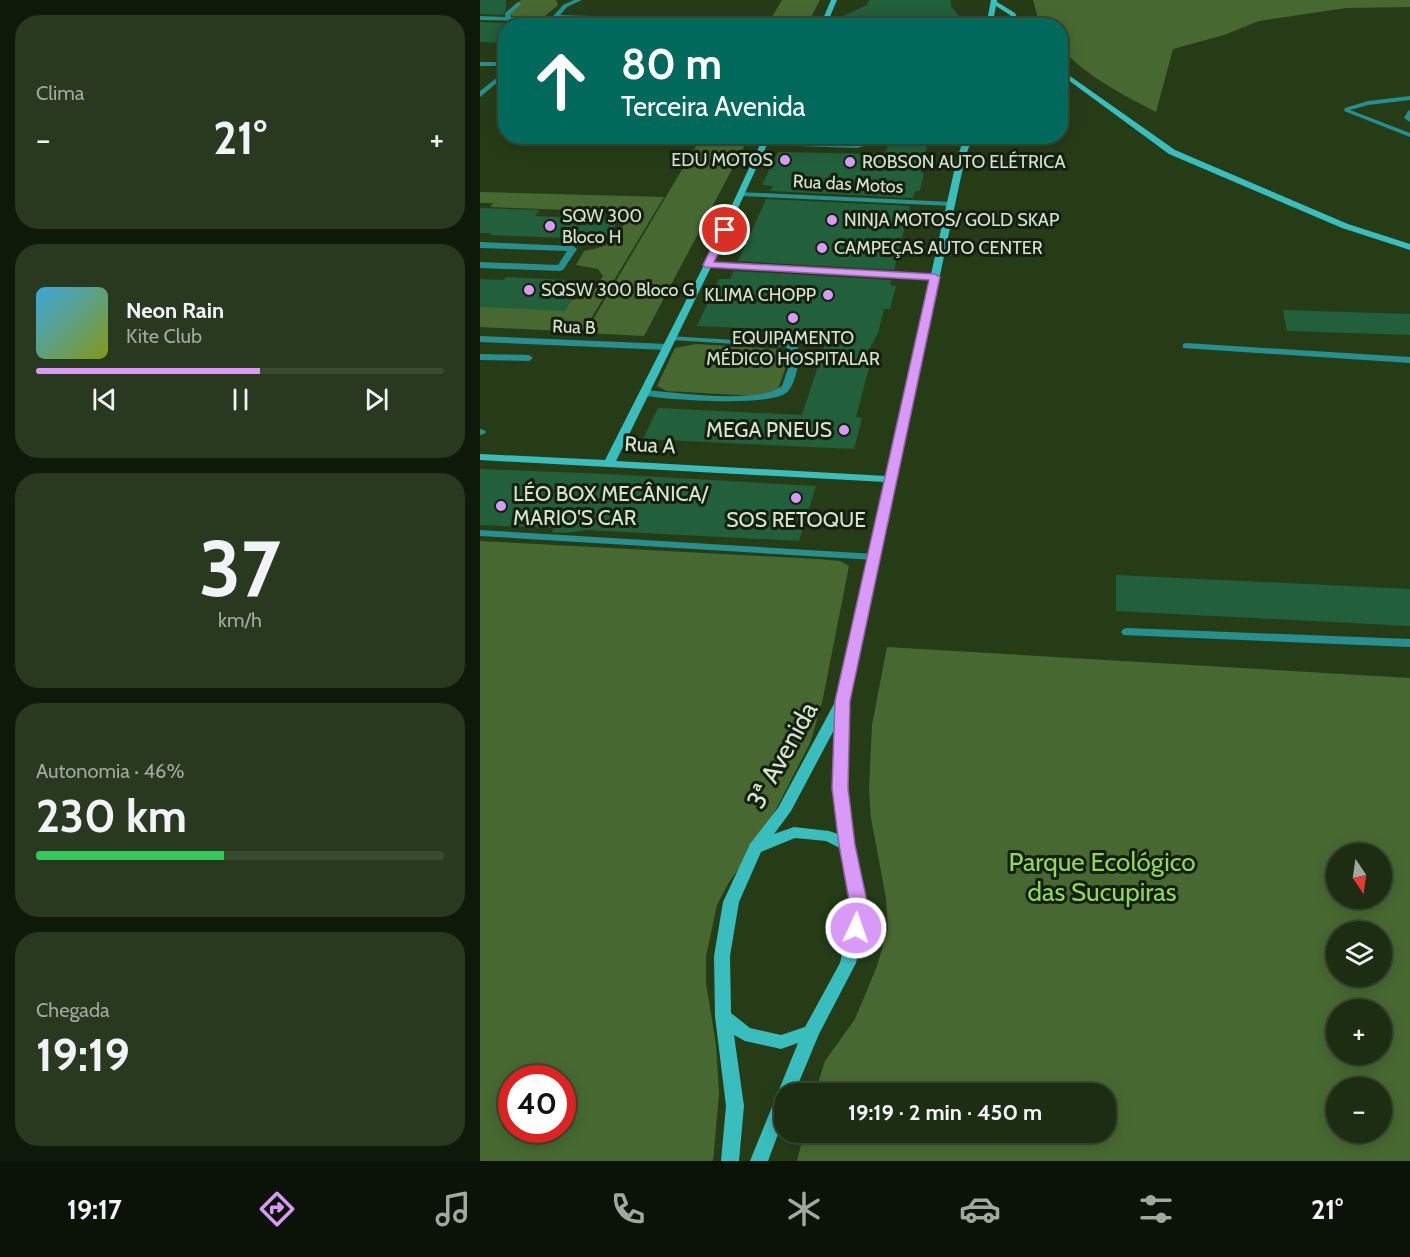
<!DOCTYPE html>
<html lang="pt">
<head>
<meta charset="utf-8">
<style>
	body { margin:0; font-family:Cabin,sans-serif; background:#29391f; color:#f1f3f6; height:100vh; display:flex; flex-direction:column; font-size:22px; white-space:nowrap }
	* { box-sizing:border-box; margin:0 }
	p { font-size:20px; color:#a0a89f }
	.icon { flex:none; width:33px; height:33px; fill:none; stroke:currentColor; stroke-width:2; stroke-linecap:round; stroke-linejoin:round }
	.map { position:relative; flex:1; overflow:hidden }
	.drawer { display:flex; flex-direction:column; gap:15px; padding:15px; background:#0f1909; width:480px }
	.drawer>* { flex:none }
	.hud { position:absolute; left:18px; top:18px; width:570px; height:126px; border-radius:24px; box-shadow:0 3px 15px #0003,0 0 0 2px #3a4931; background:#00695c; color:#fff; overflow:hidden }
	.needle { width:39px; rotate:167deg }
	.fabs { position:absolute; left:846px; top:843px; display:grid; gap:12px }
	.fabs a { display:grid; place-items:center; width:66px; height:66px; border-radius:50%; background:#1c2d11; box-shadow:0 3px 15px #0003,0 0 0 2px #3a4931; font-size:30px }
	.speed { position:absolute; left:18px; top:1065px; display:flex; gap:12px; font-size:30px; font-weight:700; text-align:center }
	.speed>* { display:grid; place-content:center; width:78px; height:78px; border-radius:50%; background:#1c2d11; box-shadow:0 3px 15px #0003,0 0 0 2px #3a4931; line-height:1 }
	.speed .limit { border:9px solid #d22; background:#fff; color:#111 }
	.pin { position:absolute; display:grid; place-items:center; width:51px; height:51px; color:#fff; margin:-26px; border:3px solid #fff; border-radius:50%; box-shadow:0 2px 6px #0007 }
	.me { position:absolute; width:66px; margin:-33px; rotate:3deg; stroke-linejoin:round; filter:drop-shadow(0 0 4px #0008) }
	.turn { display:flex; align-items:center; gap:21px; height:126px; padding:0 24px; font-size:27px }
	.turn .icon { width:78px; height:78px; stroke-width:2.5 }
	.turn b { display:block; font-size:42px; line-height:51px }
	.big { font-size:45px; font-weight:700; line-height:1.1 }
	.drawer .tile { flex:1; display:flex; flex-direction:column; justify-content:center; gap:9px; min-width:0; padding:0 21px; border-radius:24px; background:#29391f }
	.drawer .dial { align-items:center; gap:0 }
	.dial b { font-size:78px; line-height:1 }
	.song { display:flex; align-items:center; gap:18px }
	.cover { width:72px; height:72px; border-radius:9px; background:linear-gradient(135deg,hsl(200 70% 55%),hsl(70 70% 35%)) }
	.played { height:6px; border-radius:3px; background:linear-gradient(90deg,#d99af7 55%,#3a4931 55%) }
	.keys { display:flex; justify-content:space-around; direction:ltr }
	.heat { display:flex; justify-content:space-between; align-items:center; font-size:33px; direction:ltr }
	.charge { height:9px; border-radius:4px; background:linear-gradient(90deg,#34c759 46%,#3a4931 0) }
	.trip { position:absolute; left:294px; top:1083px; width:342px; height:60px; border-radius:24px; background:#1c2d11; box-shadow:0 3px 15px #0003,0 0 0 2px #3a4931; font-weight:700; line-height:60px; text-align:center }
	.tabs { display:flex; height:96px; justify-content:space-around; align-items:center; background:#0b1207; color:#a0a89f }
	.tabs .icon { width:42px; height:42px }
	.tabs .current { color:#d99af7 }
	.tabs b { font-size:27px; color:#f1f3f6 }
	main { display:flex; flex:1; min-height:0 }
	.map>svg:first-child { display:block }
</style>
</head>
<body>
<main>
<section class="drawer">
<div class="tile"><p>Clima</p>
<div class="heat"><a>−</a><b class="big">21°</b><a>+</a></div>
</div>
<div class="tile">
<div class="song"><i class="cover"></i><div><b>Neon Rain</b><p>Kite Club</p></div></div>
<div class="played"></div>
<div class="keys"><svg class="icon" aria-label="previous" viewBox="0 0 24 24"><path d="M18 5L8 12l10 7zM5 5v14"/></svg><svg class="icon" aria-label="pause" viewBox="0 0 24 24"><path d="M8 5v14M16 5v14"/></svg><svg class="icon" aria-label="next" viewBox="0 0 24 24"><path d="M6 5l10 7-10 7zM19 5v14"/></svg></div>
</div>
<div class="tile dial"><b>37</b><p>km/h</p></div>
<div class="tile"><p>Autonomia · 46%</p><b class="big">230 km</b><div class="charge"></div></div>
<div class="tile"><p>Chegada</p><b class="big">19:19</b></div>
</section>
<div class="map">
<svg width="930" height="1161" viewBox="0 0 930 1161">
	<rect width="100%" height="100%" fill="#263c17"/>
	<path fill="#476931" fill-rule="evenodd" d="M 41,0 L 76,0 L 78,5 L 63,18 L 32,16 L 26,13 Z
		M 302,0 L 340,0 L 327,25 L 287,25 Z
		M 553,0 L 930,0 L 930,7 L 866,8 L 779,21 L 744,35 L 693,49 L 676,112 C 642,94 607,77 581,48 L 580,26 L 560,25 Z
		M 222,136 L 269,137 L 164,336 L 105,333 Z
		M 0,192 L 184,197 L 103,332 L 0,327 L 0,297 L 90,301 L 112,294 L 123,276 L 118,269 L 96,265 L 104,251 C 134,246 134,241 149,216 L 140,212 L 10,207 L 13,203 L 0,203 Z
		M 216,344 L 297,349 L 309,358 L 297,392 L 275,396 L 187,391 L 177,386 L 195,348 Z
		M 0,541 L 337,559 L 360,561 L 369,566 L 342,703 L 330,743 L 288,825 L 248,884 L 237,905 L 226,956 L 226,983 L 236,1045 L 239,1094 L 233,1161 L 0,1161 ZM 32,1078 L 82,1078 L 82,1130 L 32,1130 Z
		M 407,647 L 930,678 L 930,1161 L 317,1161 L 324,1133 L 626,1132 L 626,1094 L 335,1093 L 345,1061 L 375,1019 L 397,966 L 408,929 L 406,898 L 391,818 L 389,790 L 392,725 ZM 856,854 L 902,854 L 902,898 L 856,898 ZM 856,932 L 902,932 L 902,976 L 856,976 ZM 856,1010 L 902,1010 L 902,1054 L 856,1054 ZM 856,1088 L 902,1088 L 902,1132 L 856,1132 Z"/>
	<path fill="#225f3b" d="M 0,0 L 26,0 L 26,10 L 23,15 L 0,14 Z
		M 389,0 L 471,0 L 471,6 L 483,21 L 479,26 L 349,26 L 350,22 L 387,5 Z
		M 0,22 L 26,23 L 26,43 L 0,42 Z
		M 411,136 L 449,136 L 441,173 L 444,173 L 440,191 L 435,191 L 433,198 L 290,191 L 293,186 L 282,185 L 298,152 L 405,154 Z
		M 286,199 L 430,206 L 414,270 L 258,261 Z
		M 0,208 L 59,210 L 55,216 L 139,219 L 128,237 L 114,237 L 112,239 L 10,235 L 12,233 L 0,233 Z
		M 254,271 L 411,280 L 410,285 L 416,286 L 410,309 L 404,309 L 398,333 L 384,359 L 391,360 L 376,417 L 382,418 L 374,449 L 163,439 L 178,408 L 322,415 L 349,332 L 217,326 L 239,279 L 250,279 Z
		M 26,277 L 86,280 L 84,282 L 96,283 L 100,286 L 85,311 L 0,307 L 0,279 L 24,280 Z
		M 803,310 L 930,314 L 930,335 L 807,331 Z
		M 0,469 L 127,474 L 336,486 L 319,541 L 106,530 L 85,533 L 72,532 L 74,528 L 0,525 Z
		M 636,575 L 930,589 L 930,626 L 636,611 Z"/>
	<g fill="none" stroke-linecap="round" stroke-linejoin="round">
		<path fill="#25908f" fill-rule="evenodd" d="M 38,2 L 41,4 L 30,14 L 31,17 L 73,17 L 75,15 L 257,20 L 260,22 L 257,26 L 252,26 L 253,23 L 75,19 L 73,21 L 0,20 L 0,16 L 25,17 L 25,13 Z
			M 510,18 L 512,21 L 490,23 L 487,26 L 481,26 L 489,19 Z
			M 26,74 L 26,78 L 21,76 L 22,75 Z
			M 930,96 L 930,100 L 888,105 L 870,110 L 930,133 L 930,137 L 864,111 L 865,108 L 888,101 Z
			M 930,110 L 930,122 L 924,118 L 928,111 Z
			M 386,136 L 392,136 L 388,145 L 377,148 L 285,145 L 282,143 L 285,141 L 377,144 L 383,143 Z
			M 189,336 L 306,343 L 317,346 L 321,354 C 317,366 316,385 306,393 C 286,407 187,400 161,395 L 161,391 L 164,390 C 194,392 279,405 302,386 L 313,354 L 311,350 L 305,347 L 192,340 L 189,340 Z
			M 0,354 L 49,355 L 53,358 L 49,361 L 0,360 Z
			M 0,429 L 4,430 L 6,432 L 4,434 L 0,435 Z
			M 0,530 L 395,554 L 400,557 L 395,560 L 0,536 Z"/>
		<path fill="#25908f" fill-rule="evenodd" d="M 94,0 L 102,0 L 87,7 L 71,26 L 64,26 L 83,5 Z
			M 0,62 L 26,62 L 26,66 L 0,66 Z
			M 19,76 L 24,77 L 0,97 L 0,91 Z
			M 259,192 L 472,202 L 476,204 L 472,206 L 262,196 L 259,196 Z
			M 0,242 L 93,246 L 97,249 L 83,270 L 80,271 L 0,268 L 0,262 L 78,265 L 87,251 L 0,248 Z
			M 228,262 L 455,274 L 459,277 L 455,280 L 225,267 L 225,263 Z
			M 0,336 L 187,344 L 192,347 L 187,350 L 0,342 Z
			M 706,343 L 930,357 L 930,363 L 703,348 L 703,344 Z
			M 647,628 L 930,639 L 930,647 L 643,635 L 641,632 L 643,629 Z"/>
		<path fill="#39bebd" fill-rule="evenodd" d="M 351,0 L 357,0 L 346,26 L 340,26 Z
			M 511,0 L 517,0 L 517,2 L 535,13 L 541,26 L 535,26 L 530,15 L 516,6 L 512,26 L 506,26 Z
			M 580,69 L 695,150 L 868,224 L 930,244 L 930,250 L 862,228 L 689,154 L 580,74 Z
			M 284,136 L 291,136 L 232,265 L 136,461 L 406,476 L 477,158 L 482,144 L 488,136 L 495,136 L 490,144 L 485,158 L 369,701 L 367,788 L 374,845 L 388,911 L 376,963 L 339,1034 L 314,1094 L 304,1094 L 304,1118 L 288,1161 L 270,1161 L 318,1043 L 301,1049 L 265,1041 L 254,1035 L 264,1106 L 259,1161 L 241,1161 L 246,1106 L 235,1016 L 234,956 L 243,902 L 270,844 L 298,808 L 355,702 L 405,482 L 0,460 L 0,454 L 125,460 L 224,265 ZM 355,728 L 353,788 L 358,834 L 349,831 L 314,827 L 294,834 L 311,811 ZM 315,838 L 346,841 L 360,848 L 372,911 L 360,963 L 325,1027 L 301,1035 L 270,1028 L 251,1013 L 250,956 L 259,902 L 281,852 Z"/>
	</g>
	<path fill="#d99af7" stroke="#8d64a1" stroke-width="1.5" d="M 245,227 L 250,230 L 234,262 L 455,274 L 460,277 L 370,701 L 368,788 L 375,845 L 389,911 L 382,933 L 376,935 L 369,933 L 367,928 L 371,911 L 359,845 L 352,788 L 355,701 L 449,280 L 225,267 L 223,265 L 240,230 Z"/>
	<g fill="#d99af7" stroke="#162010" stroke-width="2">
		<circle cx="305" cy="160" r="6"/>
		<circle cx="370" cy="162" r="6"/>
		<circle cx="352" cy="220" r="6"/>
		<circle cx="70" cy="226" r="6"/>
		<circle cx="342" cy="248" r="6"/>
		<circle cx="49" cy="290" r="6"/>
		<circle cx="348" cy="295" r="6"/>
		<circle cx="313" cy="318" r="6"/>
		<circle cx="364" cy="430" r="6"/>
		<circle cx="316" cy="498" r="6"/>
		<circle cx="21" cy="506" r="6"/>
	</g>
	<g text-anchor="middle" stroke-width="6" stroke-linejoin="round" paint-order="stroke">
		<g font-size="18" fill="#d6e5cf" stroke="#162010" text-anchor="start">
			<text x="293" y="166" text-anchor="end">EDU MOTOS</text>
			<text x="382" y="168">ROBSON AUTO ELÉTRICA</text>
			<text x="82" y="222">SQW 300<tspan x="82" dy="21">Bloco H</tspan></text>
			<text x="364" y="226">NINJA MOTOS/ GOLD SKAP</text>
			<text x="354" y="254">CAMPEÇAS AUTO CENTER</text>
			<text x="61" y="296">SQSW 300 Bloco G</text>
			<text x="336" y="301" text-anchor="end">KLIMA CHOPP</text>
			<text x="313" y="344" text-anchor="middle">EQUIPAMENTO<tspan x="313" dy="21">MÉDICO HOSPITALAR</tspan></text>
		</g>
		<g font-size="18" fill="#d6e5cf" stroke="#162010">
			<text transform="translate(368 184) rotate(3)" y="6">Rua das Motos</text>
			<text transform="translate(94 327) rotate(2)" y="6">Rua B</text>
		</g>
		<g font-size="21" fill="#d6e5cf" stroke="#162010" text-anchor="end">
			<text x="352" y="437">MEGA PNEUS</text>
			<text x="33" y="501" text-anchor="start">LÉO BOX MECÂNICA/<tspan x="33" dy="24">MARIO'S CAR</tspan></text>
			<text x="316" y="527" text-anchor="middle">SOS RETOQUE</text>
		</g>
		<g font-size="21" fill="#d6e5cf" stroke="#162010">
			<text transform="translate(170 445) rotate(3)" y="7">Rua A</text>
		</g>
		<g font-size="26" fill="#d6e5cf" stroke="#162010">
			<text transform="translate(302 755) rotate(-61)" y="9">3ª Avenida</text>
		</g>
		<g font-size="26" fill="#8fd85b" stroke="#162010">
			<text x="622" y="871">Parque Ecológico<tspan x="622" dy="30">das Sucupiras</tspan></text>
		</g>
	</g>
</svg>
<div class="fabs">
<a><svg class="needle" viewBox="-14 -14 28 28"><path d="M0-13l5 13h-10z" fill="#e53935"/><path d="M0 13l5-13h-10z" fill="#a0a89f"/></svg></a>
<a><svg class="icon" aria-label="layers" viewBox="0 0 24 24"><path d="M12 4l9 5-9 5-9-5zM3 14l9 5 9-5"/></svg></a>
<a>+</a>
<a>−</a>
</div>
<div class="speed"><div class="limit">40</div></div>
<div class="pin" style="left:245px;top:230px;background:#d93025"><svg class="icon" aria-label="arrive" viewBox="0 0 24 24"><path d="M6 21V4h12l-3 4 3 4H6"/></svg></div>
<svg class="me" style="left:376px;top:928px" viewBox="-20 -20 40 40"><circle r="17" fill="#d99af7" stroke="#fff" stroke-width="3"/><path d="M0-11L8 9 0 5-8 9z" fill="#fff"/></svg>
<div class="trip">19:19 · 2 min · 450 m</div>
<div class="hud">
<div class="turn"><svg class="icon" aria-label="ahead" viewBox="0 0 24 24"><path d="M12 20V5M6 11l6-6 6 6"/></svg><div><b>80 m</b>Terceira Avenida</div></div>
</div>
</div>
</main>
<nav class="tabs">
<b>19:17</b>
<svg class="icon current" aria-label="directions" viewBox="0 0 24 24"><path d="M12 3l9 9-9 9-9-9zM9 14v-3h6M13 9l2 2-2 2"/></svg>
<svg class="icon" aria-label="music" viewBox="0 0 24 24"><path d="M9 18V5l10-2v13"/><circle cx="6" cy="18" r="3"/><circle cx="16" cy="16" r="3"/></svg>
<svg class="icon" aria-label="phone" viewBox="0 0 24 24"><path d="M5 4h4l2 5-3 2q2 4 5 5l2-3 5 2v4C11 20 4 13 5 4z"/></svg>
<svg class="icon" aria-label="climate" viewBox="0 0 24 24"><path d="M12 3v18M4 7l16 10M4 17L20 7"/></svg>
<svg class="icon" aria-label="car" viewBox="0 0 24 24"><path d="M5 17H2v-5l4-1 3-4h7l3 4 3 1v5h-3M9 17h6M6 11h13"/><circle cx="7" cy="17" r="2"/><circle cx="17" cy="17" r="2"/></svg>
<svg class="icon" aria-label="filters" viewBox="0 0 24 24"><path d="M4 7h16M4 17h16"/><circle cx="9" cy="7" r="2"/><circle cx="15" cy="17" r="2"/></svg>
<b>21°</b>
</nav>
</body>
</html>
